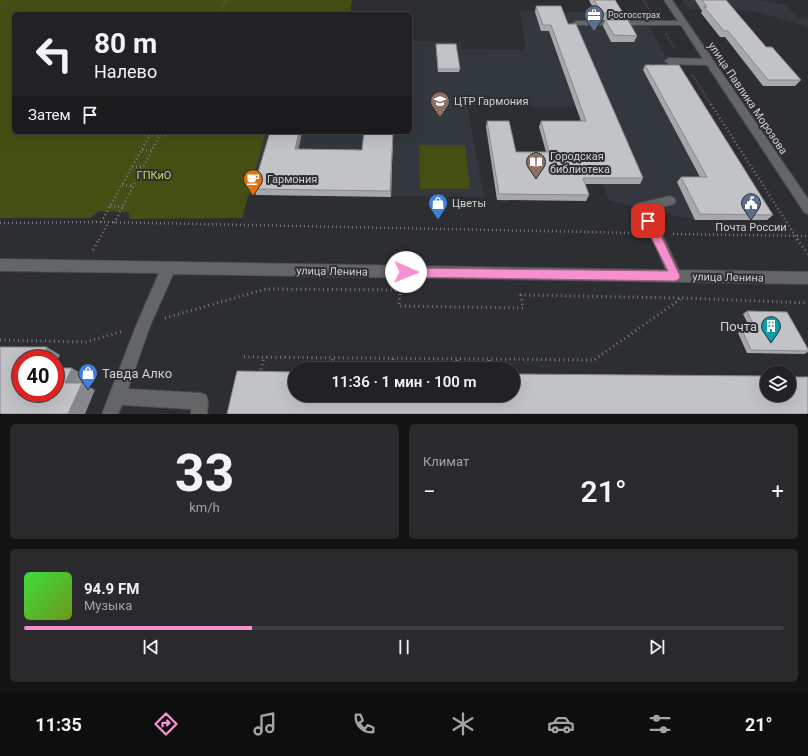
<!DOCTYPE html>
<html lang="ru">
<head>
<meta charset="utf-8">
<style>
	body { margin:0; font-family:Roboto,sans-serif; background:#2a2a2d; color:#f1f3f6; height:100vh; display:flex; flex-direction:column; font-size:15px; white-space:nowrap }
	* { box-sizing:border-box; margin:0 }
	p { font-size:13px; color:#a2a4a7 }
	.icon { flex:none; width:22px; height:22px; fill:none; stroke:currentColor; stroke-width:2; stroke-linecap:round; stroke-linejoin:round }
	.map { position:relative; height:414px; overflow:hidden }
	.drawer { display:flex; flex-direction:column; gap:10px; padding:10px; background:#131314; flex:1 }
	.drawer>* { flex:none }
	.top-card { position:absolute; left:12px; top:12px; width:400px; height:122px; border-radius:6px; box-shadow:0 4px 16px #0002,0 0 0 1px #3f3f42; background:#222225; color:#f1f3f6; overflow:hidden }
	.fabs { position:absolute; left:760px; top:366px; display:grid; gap:8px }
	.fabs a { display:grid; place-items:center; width:36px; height:36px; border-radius:50%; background:#222225; box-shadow:0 4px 16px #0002,0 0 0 1px #3f3f42; font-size:20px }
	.speed { position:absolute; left:12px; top:350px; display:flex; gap:8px; font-size:20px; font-weight:700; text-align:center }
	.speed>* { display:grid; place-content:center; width:52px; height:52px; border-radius:50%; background:#222225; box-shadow:0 4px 16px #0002,0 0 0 1px #3f3f42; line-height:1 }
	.speed .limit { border:6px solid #d22; background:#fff; color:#111 }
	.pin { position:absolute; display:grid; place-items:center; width:34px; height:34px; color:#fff; margin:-17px; border-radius:8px; box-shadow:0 2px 6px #0006 }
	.me { position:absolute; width:44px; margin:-22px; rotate:91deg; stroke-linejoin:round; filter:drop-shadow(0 0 3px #0008) }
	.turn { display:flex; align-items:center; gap:14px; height:84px; padding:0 16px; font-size:18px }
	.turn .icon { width:52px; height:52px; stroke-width:2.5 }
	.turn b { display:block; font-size:28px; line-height:34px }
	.then { display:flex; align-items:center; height:38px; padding:0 16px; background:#0003; gap:8px; font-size:15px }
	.big { font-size:30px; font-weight:600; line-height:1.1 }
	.drawer .tile { flex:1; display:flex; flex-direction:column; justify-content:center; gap:6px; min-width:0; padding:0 14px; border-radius:6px; background:#2a2a2d }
	.drawer .dial { align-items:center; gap:0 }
	.dial b { font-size:52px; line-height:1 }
	.song { display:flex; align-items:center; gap:12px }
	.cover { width:48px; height:48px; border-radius:6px; background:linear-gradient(135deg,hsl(120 70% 55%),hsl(80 70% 35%)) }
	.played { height:4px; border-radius:2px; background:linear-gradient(90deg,#f790ce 30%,#3f3f42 30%) }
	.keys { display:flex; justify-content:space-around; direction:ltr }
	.heat { display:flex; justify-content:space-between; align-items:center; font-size:22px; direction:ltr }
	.drawer .tiles { flex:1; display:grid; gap:10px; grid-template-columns:1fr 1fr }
	.tile:last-child { grid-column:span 2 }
	.trip { position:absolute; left:288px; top:362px; width:232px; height:40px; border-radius:20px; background:#222225; box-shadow:0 4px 16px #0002,0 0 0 1px #3f3f42; font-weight:600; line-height:40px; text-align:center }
	.menu { display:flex; height:64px; justify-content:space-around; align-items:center; background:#0e0e0f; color:#a2a4a7 }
	.menu .icon { width:28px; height:28px }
	.menu .current { color:#f790ce }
	.menu b { font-size:18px; color:#f1f3f6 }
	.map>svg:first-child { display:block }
</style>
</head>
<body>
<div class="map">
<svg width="808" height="414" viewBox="0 0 808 414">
	<rect width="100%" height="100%" fill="#2d2e31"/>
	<path fill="#33383f" d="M 682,0 L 760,0 L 783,4 L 802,22 L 799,17 L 808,19 L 808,27 L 754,11 L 689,9 Z
		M 520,11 L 642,12 L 663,51 L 767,220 L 695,220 L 609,201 L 576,107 L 467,105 L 484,197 L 248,195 L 266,132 L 410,132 L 410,41 L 461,42 L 461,49 L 526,50 Z"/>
	<path fill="#454f14" d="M 0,0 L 352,0 L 350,14 L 14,14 L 14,132 L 266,132 L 242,218 L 130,219 L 128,212 L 99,211 L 90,218 L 0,218 Z
		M 419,145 L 465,145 L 470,189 L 420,189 Z"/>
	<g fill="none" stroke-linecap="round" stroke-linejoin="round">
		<defs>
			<path id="minor" d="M 664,0 L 672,0 L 808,199 L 808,214 L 804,212 L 707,65 L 669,64 L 665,61 L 669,58 L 703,59 L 681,25 L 577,25 L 573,23 L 577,21 L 678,21 Z
				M 670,196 L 674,198 L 676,201 L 674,204 L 648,211 L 660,230 L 679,270 L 808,272 L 808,284 L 173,274 L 150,326 L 128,389 L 200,393 L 206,395 L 208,401 L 207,414 L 191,414 L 191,409 L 122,405 L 118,414 L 102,414 L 136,326 L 159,273 L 0,271 L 0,259 L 666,270 L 651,236 L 634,208 L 636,205 L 640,203 Z"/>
		</defs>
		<use href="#minor" stroke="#494b4d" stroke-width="2"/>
		<path stroke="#78797c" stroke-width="2" stroke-dasharray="0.5 2" stroke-linecap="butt" d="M 643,0 L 651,12
			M 219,14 L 226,0
			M 666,34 L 675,49
			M 692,75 L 711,105"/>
		<path stroke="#78797c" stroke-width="2.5" stroke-dasharray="1 3" stroke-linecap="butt" d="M 711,104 L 798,240
			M 145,132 L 144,135 L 167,135 L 168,132
			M 142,150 L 153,150
			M 132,167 L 144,167
			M 122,185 L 134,186
			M 110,206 L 123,207
			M 101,222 L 150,135
			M 0,223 L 101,222 L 638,233
			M 114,223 L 160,135
			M 673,234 L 808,236
			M 99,240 L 108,223"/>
		<path stroke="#78797c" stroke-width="3" stroke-dasharray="1 3.5" stroke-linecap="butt" d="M 797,239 L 808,254
			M 93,250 L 99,239
			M 165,318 L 266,289 L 400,290 L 399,306 L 523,308 L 521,295 L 683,298 L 808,303
			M 0,340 L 86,342 L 124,331
			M 244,357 L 594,360 L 682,298
			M 393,359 L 393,369
			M 457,360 L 458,369
			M 489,360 L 490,369
			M 331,369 L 333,358
			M 260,374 L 264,357"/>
		<use href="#minor" fill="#636567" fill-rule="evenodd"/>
	</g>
	<path fill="#a6a8aa" d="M 589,0 L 615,0 L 623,13 L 621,20 L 599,20 Z
		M 695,0 L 726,0 L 766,47 L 801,80 L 795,86 L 763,86 L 725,37 L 720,37 L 701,13 L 702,11 Z
		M 536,6 L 568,24 L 643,178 L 640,184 L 585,184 L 589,195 L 586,201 L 497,200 L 486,127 L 487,121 L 516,152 L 546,152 L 539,127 L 541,121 L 581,121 L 549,31 L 541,31 L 535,12 Z
		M 605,20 L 637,36 L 634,42 L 611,42 L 603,26 Z
		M 436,44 L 460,69 L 459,72 L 438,72 Z
		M 645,65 L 773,215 L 767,220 L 695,220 L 677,182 L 681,177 L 700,177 L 643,70 Z
		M 393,132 L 391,197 L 256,195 L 253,189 L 302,133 L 298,149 L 362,150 Z
		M 747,311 L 808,349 L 808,352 L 804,354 L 747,353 L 738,333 L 742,330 L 751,330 L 743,314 Z"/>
	<path fill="#87888b" d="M 299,132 L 302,132 L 302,133 L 297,156 L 295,149 Z
		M 393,132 L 391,197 L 390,191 Z
		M 47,347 L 60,355 L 55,366 L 55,359 L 41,359 Z
		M 72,368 L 85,376 L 79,390 L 65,383 Z
		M 82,383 L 95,390 L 85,414 L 68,414 Z"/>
	<path fill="#c1c3c6" stroke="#87888b" d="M 594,0 L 615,0 L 623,13 L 602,13 Z
		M 702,0 L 726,0 L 766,47 L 772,47 L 801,80 L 768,80 L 728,31 L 724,31 L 704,7 L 707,7 Z
		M 536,6 L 561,6 L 568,24 L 576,24 L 643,178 L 583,178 L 589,195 L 499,194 L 487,121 L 509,121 L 516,152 L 549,152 L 541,121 L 586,121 L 551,25 L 543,25 Z
		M 605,20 L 628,20 L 637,36 L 614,35 Z
		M 436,44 L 456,44 L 460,69 L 438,69 Z
		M 645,65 L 679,65 L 773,215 L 700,214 L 681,177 L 707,177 Z
		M 270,132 L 299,132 L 295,149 L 362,150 L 364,132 L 393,132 L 390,191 L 253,189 Z
		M 747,311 L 787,312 L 808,349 L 808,351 L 751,350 L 742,330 L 756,331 Z
		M 0,347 L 47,347 L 41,359 L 21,359 L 21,393 L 55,393 L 55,368 L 72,368 L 65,383 L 82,383 L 68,414 L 0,414 Z
		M 237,371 L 295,372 L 295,395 L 513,395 L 513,374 L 767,376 L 767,395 L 789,395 L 789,377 L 808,377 L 808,414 L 227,414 Z"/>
	<path fill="#f790ce" stroke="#a15e86" d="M 648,217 L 651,218 L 660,234 L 680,276 L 679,279 L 675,281 L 406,277 L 402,275 L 401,272 L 402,269 L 406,268 L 668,271 L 643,221 L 645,218 Z"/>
	<defs>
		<symbol id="office-pin" viewBox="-11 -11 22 30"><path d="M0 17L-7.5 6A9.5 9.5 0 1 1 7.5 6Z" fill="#5c6f8a" stroke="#2d2e31"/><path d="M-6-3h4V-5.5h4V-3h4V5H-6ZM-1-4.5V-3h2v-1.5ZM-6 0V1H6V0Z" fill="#fff"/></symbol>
		<symbol id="school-pin" viewBox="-11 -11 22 30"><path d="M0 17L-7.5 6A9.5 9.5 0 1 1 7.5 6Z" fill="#8d6e63" stroke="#2d2e31"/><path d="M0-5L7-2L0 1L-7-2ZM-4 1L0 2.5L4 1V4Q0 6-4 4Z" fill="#fff"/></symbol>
		<symbol id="library-pin" viewBox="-11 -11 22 30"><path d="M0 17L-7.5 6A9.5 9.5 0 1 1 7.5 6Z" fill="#8d6e63" stroke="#2d2e31"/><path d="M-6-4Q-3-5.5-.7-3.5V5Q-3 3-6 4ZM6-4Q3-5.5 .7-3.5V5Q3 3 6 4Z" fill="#fff"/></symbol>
		<symbol id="cafe-pin" viewBox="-11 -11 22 30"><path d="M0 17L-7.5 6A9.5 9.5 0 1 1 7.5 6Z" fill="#e8710a" stroke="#2d2e31"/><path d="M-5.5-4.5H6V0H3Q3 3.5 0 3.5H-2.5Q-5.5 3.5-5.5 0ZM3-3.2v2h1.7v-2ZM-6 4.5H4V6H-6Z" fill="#fff"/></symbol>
		<symbol id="shop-pin" viewBox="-11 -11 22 30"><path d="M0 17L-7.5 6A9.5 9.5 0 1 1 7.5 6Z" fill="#3f7fe0" stroke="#2d2e31"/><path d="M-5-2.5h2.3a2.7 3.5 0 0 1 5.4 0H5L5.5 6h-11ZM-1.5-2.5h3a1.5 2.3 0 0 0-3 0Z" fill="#fff"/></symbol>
		<symbol id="civic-pin" viewBox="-11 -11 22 30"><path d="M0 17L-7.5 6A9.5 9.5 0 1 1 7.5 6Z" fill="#5c6f8a" stroke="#2d2e31"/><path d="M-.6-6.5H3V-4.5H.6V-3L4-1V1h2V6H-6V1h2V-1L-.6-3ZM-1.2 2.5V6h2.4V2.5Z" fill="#fff"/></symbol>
		<symbol id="building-pin" viewBox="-11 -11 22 30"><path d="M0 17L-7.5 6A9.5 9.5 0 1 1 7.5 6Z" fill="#0f9aa8" stroke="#2d2e31"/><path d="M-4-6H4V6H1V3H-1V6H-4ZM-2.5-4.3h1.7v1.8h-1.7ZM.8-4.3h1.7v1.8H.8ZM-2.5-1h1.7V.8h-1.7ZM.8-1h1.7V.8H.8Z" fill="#fff"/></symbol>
	</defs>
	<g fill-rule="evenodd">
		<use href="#office-pin" x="583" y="4" width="22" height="30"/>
		<use href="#school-pin" x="429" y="90" width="22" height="30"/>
		<use href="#library-pin" x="525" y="151" width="22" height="30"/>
		<use href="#cafe-pin" x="242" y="168" width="22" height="30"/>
		<use href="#shop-pin" x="427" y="192" width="22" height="30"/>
		<use href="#civic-pin" x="740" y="192" width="22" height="30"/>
		<use href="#building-pin" x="760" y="315" width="22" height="30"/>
		<use href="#shop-pin" x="77" y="362" width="22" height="30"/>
	</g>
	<g text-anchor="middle" stroke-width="4" stroke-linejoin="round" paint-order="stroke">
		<g font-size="9" fill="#d0d1d3" stroke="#2d2e31" text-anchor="start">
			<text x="608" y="18">Росгосстрах</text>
		</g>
		<g font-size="11" fill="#d0d1d3" stroke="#2d2e31">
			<text transform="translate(748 98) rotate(56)" y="4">улица Павлика Морозова</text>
			<text transform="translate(332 271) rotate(1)" y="4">улица Ленина</text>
			<text transform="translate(728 277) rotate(1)" y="4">улица Ленина</text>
		</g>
		<g font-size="11" fill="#d0d1d3" stroke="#2d2e31" text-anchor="start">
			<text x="454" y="105">ЦТР Гармония</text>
			<text x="550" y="160">Городская<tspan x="550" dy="13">библиотека</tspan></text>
			<text x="267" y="183">Гармония</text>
			<text x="452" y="207">Цветы</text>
			<text x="751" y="231" text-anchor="middle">Почта России</text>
		</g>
		<g font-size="11" fill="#c5dd60" stroke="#2d2e31">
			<text x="154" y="179">ГПКиО</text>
		</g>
		<g font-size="13" fill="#d0d1d3" stroke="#2d2e31" text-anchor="end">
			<text x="757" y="331">Почта</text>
			<text x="102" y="378" text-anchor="start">Тавда Алко</text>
		</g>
	</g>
</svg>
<div class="fabs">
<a><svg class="icon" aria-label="layers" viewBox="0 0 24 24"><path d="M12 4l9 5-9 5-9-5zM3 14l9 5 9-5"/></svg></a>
</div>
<div class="speed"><div class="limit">40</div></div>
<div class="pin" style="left:648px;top:221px;background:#d93025"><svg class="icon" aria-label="arrive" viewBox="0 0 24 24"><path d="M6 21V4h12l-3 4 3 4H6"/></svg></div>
<svg class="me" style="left:406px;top:272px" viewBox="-20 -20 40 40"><circle r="19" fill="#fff"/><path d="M0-13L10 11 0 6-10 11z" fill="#f790ce"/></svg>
<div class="trip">11:36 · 1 мин · 100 m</div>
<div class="top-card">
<div class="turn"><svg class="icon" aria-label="left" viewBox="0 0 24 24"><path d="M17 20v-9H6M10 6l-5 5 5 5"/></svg><div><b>80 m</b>Налево</div></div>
<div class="then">Затем<svg class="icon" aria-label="arrive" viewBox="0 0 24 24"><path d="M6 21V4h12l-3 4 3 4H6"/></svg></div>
</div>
</div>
<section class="drawer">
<div class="tiles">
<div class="tile dial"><b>33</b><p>km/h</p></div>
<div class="tile"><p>Климат</p>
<div class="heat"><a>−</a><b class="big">21°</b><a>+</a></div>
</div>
<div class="tile">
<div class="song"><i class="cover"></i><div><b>94.9 FM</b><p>Музыка</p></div></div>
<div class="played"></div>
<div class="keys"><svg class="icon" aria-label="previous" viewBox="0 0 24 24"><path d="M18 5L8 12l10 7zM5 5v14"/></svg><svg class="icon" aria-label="pause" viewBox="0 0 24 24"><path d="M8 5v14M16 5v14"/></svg><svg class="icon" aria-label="next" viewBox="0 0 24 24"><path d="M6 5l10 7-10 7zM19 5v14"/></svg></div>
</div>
</div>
</section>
<nav class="menu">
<b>11:35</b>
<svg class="icon current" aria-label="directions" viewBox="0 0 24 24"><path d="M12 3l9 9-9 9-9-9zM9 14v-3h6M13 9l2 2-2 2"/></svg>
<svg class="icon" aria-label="music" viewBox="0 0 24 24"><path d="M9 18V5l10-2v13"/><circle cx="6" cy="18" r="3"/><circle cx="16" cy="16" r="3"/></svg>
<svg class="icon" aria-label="phone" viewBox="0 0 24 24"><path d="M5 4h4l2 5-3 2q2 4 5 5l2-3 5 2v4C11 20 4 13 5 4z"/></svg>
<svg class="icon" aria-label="climate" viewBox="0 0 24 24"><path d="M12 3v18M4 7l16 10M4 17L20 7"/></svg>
<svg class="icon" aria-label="car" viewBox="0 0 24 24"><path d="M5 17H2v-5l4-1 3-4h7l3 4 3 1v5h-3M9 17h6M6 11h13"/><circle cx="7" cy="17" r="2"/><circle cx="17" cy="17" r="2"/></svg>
<svg class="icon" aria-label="filters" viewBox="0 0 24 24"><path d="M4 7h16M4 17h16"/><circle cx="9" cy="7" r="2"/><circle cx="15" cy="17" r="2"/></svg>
<b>21°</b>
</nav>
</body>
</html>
